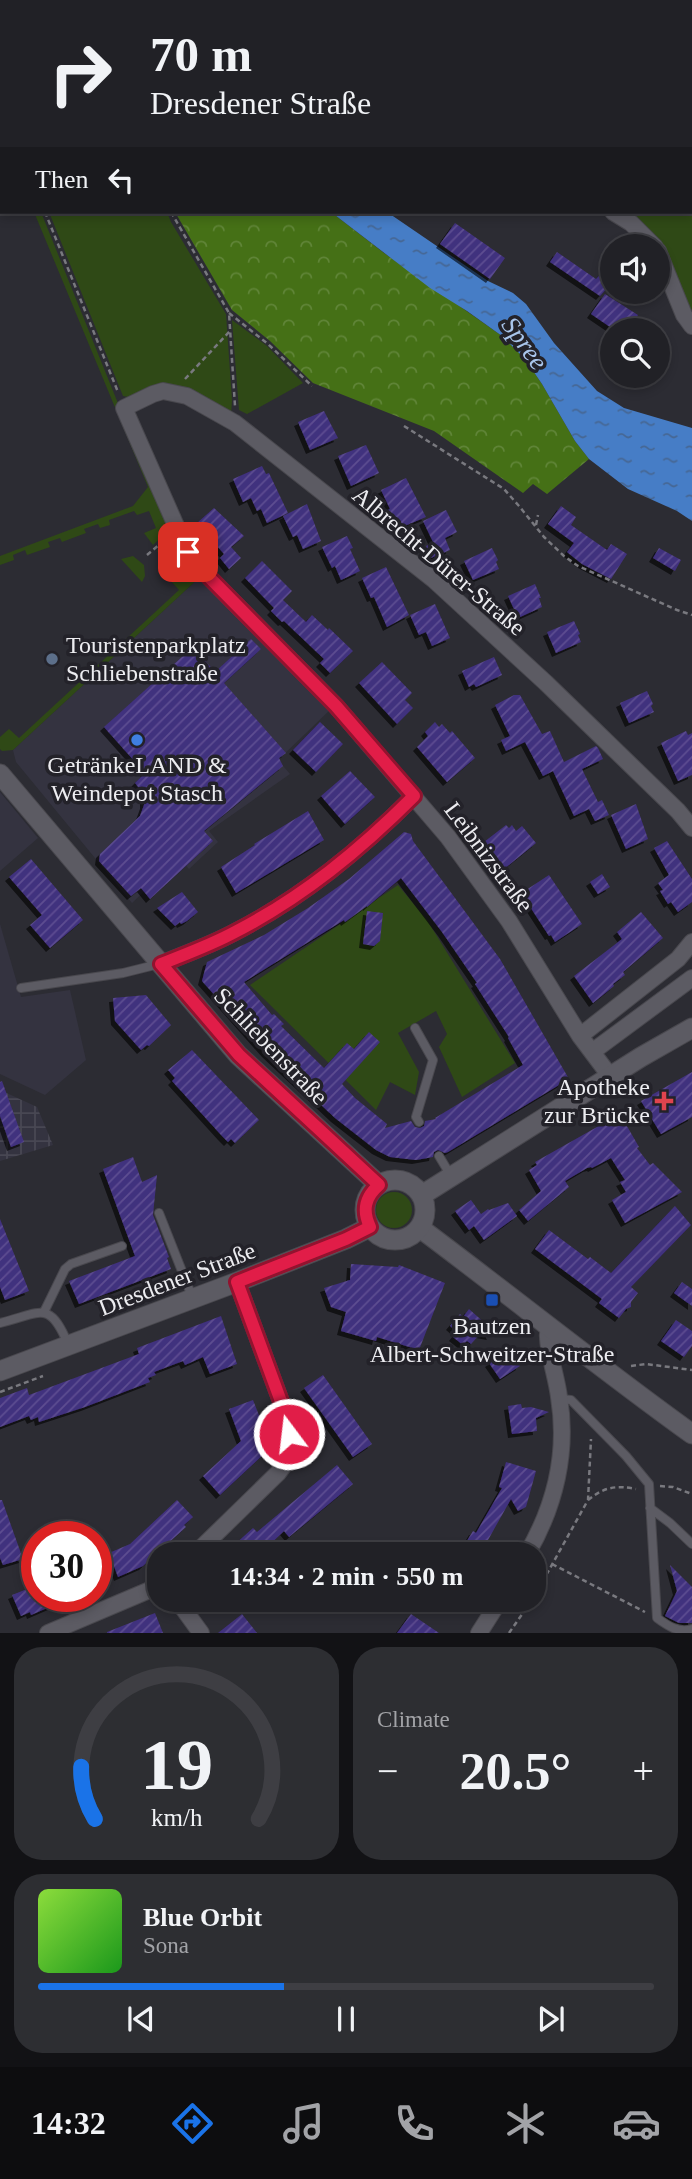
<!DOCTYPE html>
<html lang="en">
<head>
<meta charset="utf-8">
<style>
	body { margin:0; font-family:Georgia,serif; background:#2d2e32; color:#f1f3f6; height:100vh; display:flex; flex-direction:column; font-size:26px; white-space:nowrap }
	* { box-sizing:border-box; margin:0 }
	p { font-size:23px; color:#a2a3a7 }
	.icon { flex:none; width:38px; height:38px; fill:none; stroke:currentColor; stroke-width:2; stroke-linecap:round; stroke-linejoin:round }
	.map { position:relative; height:1633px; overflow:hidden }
	.sheet { display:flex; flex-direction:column; gap:14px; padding:14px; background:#121215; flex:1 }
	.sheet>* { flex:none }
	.top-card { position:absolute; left:0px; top:0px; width:693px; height:214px; box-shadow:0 4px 10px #0003,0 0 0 2px #3e3e43; background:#212126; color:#f1f3f6; overflow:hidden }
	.controls { position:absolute; left:600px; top:234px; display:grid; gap:14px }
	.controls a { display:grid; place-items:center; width:70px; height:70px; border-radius:50%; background:#212126; box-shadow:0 4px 10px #0003,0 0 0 2px #3e3e43; font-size:35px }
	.speed { position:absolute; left:21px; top:1521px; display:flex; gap:14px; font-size:35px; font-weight:700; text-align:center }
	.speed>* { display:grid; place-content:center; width:91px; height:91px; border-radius:50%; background:#212126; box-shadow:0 4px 10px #0003,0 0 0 2px #3e3e43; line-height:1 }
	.speed .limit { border:10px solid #d22; background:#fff; color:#111 }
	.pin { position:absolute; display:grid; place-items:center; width:60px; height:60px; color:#fff; margin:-30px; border-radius:14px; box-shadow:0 4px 10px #0006 }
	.me { position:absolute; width:77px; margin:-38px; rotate:345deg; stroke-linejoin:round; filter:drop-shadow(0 0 5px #0008) }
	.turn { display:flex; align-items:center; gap:24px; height:147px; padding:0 35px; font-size:32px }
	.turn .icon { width:91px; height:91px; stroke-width:2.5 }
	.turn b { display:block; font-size:49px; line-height:60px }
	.then { display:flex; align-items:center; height:66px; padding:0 35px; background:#0003; gap:14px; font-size:26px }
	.big { font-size:52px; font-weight:600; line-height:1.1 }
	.sheet .card { flex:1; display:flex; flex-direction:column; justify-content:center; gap:10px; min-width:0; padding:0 24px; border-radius:28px; background:#2d2e32 }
	.sheet .dial { align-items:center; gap:0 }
	.dial svg { height:182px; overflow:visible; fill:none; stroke:#3e3e43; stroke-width:7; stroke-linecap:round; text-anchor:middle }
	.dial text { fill:#f1f3f6; stroke:none }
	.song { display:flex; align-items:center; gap:21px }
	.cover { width:84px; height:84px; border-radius:10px; background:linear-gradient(135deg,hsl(90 70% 55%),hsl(120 70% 35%)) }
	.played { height:7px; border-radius:4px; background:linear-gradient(90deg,#1a73e8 40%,#3e3e43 40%) }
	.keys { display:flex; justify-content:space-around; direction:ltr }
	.heat { display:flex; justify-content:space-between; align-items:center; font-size:38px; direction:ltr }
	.sheet .tiles { flex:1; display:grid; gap:14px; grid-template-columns:1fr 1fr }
	.card:last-child { grid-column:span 2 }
	.trip { position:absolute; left:147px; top:1542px; width:399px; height:70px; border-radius:28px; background:#212126; box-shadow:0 4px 10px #0003,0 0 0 2px #3e3e43; font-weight:600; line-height:70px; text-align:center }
	.tab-bar { display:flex; height:112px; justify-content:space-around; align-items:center; background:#0d0d0f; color:#a2a3a7 }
	.tab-bar .icon { width:49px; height:49px }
	.tab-bar .selected { color:#1a73e8 }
	.tab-bar b { font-size:32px; color:#f1f3f6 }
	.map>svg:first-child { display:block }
</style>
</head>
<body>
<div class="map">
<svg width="692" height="1633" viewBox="0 0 692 1633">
	<defs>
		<pattern id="industrial-grid" width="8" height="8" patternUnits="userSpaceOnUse" patternTransform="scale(1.75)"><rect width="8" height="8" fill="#343340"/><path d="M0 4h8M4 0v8" fill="none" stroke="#484753"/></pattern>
		<pattern id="forest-crowns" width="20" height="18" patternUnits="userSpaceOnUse" patternTransform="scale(1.75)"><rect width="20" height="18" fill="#457016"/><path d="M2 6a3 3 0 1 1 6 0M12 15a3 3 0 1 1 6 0" fill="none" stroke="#608538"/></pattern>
		<pattern id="water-ripples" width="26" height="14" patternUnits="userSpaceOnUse" patternTransform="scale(1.75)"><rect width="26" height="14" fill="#467dc6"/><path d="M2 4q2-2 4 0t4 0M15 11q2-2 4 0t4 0" fill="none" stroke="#466794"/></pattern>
		<pattern id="building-hatch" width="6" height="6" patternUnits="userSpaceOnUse" patternTransform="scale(1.75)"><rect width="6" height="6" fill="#41307e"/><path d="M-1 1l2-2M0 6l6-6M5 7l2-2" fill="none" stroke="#5d4e91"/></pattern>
		<filter id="shadow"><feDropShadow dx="-4" dy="4" stdDeviation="0" flood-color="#0009"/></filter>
	</defs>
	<rect width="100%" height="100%" fill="#2c2c33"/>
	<path fill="#343340" d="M 201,576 L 333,707 L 278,760 L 290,774 L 209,831 L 218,842 L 189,869 L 179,858 L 132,903 L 16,762 L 13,750 Z
		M 0,792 L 38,838 L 0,871 Z
		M 0,924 L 21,997 L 70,990 L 86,1060 L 45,1095 L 0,1074 Z"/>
	<path fill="url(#industrial-grid)" d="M 0,1090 L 37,1107 L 53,1145 L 0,1161 Z"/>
	<path fill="#2f4916" d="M 691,101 L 692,102 L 692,311 L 655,236 L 629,212 L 691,212 Z
		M 34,212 L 41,212 L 169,530 L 153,545 L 144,533 L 156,528 L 149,511 L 137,515 L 134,511 L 109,520 L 110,525 L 100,528 L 98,524 L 84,529 L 86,533 L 62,542 L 60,538 L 48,542 L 50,547 L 27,555 L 25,550 L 13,555 L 14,560 L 0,565 L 0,556 L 133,506 L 148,487 Z
		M 49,212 L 167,212 L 171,222 L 226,314 L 232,400 L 231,416 L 189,391 L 134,398 L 123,396 Z
		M 232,320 L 267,346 L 303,383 L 247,414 L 239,410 Z
		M 173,539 L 201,576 L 13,750 L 2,751 L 0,749 L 0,737 L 9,729 L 19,738 L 179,590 L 171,581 L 172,575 L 182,566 L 170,547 L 160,554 L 157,551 Z
		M 133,556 L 144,565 L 145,576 L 142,582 L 121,559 Z
		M 398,885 L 427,920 L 515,1063 L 462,1097 L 439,1047 L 447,1034 L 436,1011 L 398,1033 L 419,1072 L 415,1095 L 390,1082 L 376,1110 L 250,985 Z
		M376 1210a18 18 0 1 1 36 0a18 18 0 1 1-36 0Z"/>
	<path fill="url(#forest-crowns)" d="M 175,212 L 331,212 L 384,253 L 502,336 L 525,359 L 542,384 L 575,441 L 589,459 L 547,494 L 533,484 L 523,493 L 434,431 L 313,383 L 270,341 L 232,310 Z"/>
	<path fill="url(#water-ripples)" d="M 331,212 L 387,212 L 488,281 L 513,293 L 526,304 L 554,343 L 597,391 L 624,408 L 692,428 L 692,521 L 677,511 L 628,489 L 589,459 L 575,441 L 542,384 L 525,359 L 502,336 L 467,311 L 430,288 Z"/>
	<path fill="url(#building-hatch)" fill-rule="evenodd" filter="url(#shadow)" d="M 455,223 L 505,258 L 490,279 L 440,244 Z
		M 557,252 L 596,279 L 612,262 L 612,283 L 600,296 L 550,262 Z
		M 605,294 L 638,315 L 628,331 L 616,331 L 591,314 Z
		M 324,411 L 338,438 L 310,450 L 298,422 Z
		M 366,445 L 379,473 L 351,486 L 338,456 Z
		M 262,466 L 266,474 L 269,473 L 288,513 L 267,523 L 261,509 L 257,511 L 251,498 L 243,502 L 233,479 Z
		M 406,478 L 426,517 L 395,530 L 386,511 L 390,509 L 381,490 Z
		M 307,504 L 321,541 L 303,549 L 297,535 L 293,537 L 283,516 Z
		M 561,506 L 576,517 L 571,525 L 607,550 L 611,544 L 627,554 L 611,579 L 582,564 L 567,552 L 574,543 L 548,524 Z
		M 214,508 L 244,536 L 231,547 L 241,558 L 229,569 L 220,558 L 224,554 L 197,523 Z
		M 446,510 L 457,532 L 445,538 L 450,550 L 431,558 L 426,546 L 433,542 L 423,521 Z
		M 347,536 L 353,548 L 350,549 L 360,571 L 341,580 L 335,566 L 332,568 L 322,547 Z
		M 492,548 L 498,560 L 496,562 L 499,569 L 473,580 L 464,561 Z
		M 659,548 L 681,560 L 675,571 L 653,558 Z
		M 262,561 L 292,591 L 283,600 L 306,622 L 312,615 L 328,630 L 329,628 L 353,651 L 330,673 L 320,663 L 324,659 L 284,621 L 282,622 L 271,611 L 274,608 L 245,578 Z
		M 386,567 L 409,615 L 387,627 L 374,597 L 371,598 L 362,578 Z
		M 535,584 L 541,598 L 539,598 L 542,607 L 518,618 L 508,596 Z
		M 435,604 L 450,638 L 432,646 L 426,632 L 419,635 L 410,615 Z
		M 574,621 L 580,634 L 578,635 L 581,642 L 556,653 L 547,632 Z
		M 251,639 L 261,649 L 224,683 L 286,753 L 279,758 L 283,766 L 204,831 L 213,841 L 150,899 L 141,888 L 131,896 L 99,861 L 100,854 L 140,816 L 144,805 L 144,794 L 135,783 L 145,773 L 104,727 L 193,647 L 215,672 Z
		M 494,657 L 502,675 L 476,687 L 474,684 L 469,687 L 462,671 Z
		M 382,662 L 412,693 L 405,700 L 413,708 L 397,724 L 359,683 Z
		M 647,691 L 653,704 L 651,706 L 654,712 L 629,723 L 620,703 Z
		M 514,695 L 520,695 L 542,734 L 550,731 L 564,762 L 596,746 L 598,748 L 603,759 L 582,769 L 598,802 L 602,800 L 609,815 L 595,821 L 589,809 L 574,816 L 553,771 L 543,776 L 525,742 L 506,751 L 501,740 L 510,736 L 495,705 Z
		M 320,722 L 343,744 L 316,772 L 293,750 Z
		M 435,722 L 439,727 L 442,724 L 450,733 L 452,731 L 475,758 L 447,782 L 417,747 L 428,736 L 425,732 Z
		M 686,731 L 688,735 L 692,733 L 692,775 L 678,781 L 661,743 Z
		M 350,771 L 375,797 L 345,824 L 321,796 Z
		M 636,804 L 648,839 L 626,849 L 611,815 Z
		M 308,811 L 324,840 L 236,893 L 221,867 L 255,845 L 254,844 Z
		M 506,825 L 509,828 L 512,825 L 516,831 L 522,826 L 536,843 L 504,869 L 484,842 Z
		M 404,832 L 411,834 L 413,841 L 500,959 L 569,1079 L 448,1152 L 445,1153 L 438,1150 L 434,1152 L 433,1157 L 416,1160 L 390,1157 L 376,1150 L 335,1118 L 266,1053 L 202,981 L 207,962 L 264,935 L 308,908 L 349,879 ZM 401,878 L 442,932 L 477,983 L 475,984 L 509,1037 L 508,1038 L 523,1065 L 435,1118 L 436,1119 L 425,1121 L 424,1126 L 420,1128 L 415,1127 L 411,1121 L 385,1128 L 387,1124 L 355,1098 L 342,1084 L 380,1042 L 369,1032 L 354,1049 L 347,1043 L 324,1068 L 281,1026 L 284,1024 L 274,1014 L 272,1015 L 244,982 L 344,920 L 345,922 L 367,906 L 367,907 Z
		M 667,841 L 692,879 L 692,902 L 678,912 L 671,902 L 668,904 L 660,891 L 663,890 L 658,883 L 669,875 L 654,848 Z
		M 31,859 L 83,920 L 50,948 L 30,925 L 42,915 L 9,877 Z
		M 602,874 L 610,887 L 598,894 L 590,882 Z
		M 549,875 L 582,924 L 555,942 L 551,935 L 549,936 L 525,899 L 527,898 L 523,892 Z
		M 182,892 L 198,912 L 187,921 L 181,924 L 180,922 L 175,926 L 157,908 Z
		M 367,911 L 383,913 L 380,941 L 374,946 L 363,944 Z
		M 641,912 L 663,938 L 623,972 L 625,975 L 613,984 L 614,986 L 593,1003 L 574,976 L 622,939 L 617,932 Z
		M 146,995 L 171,1025 L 149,1046 L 147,1045 L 141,1050 L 115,1021 L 113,998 Z
		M 192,1050 L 259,1120 L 235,1143 L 231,1139 L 228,1142 L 222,1136 L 172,1081 L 175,1078 L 168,1070 Z
		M 692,1072 L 692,1117 L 661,1134 L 641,1101 Z
		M 2,1081 L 24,1142 L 11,1147 L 0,1116 L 0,1082 Z
		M 620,1114 L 639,1147 L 637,1148 L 650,1165 L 653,1163 L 682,1192 L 625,1223 L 612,1200 L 626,1192 L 620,1182 L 625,1180 L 611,1158 L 592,1168 L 591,1167 L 587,1168 L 565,1181 L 569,1187 L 528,1221 L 519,1210 L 541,1191 L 529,1170 L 537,1165 L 535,1162 Z
		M 133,1157 L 142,1182 L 157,1175 L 153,1215 L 169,1257 L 167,1258 L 171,1269 L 79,1304 L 69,1281 L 135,1256 L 103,1169 Z
		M 471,1200 L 481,1214 L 488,1209 L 489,1210 L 508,1203 L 517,1216 L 484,1240 L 474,1226 L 469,1230 L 455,1211 Z
		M 675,1206 L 691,1225 L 631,1287 L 638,1293 L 631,1302 L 631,1307 L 626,1309 L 619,1318 L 599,1303 L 602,1299 L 535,1249 L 549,1230 L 588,1259 L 590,1257 L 611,1273 Z
		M 0,1219 L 29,1291 L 5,1300 L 0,1287 Z
		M 351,1264 L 398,1267 L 399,1265 L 445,1283 L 419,1350 L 377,1337 L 376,1341 L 341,1331 L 346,1312 L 331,1307 L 324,1288 L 350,1280 Z
		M 682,1282 L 692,1289 L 692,1306 L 674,1293 Z
		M 469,1309 L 487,1325 L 486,1326 L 491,1336 L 480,1334 L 471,1344 L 467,1341 L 463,1345 L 453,1337 L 457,1332 L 450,1326 L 460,1314 L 463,1317 Z
		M 221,1316 L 237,1364 L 210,1374 L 203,1357 L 185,1365 L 183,1361 L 154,1372 L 156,1375 L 148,1378 L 150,1382 L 85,1407 L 39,1422 L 38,1417 L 31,1420 L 29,1416 L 0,1427 L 0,1398 L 27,1388 L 29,1395 L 139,1354 L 137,1348 Z
		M 676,1320 L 692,1331 L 692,1346 L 684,1357 L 661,1341 Z
		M 509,1349 L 520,1366 L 500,1379 L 489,1363 Z
		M 323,1375 L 372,1444 L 353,1457 L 304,1388 Z
		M 253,1400 L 268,1438 L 264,1454 L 220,1495 L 203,1476 L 241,1441 L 229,1409 Z
		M 521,1404 L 522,1408 L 531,1407 L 549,1412 L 536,1418 L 537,1431 L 512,1434 L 508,1406 Z
		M 506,1462 L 536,1471 L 526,1507 L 518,1511 L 511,1499 L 488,1540 L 511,1554 L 459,1554 L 473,1531 L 476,1533 L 502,1488 L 499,1487 Z
		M 337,1465 L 353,1484 L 289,1537 L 284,1531 L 260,1554 L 224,1554 L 253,1528 L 257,1532 Z
		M 0,1500 L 2,1500 L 23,1559 L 3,1565 L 0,1558 Z
		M 177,1500 L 193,1517 L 184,1525 L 186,1527 L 143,1566 L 118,1577 L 109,1553 L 130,1544 Z
		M 670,1565 L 692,1587 L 692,1623 L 679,1623 L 665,1616 L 677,1591 Z
		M 37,1585 L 37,1596 L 75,1596 L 31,1615 L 30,1612 L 21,1616 L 12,1595 Z
		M 155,1613 L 163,1633 L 107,1633 L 107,1632 Z
		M 242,1614 L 257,1633 L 218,1633 Z
		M 411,1614 L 439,1633 L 397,1633 Z"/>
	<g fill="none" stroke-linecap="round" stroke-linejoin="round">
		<defs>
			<path id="service" d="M 584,0 L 585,2
				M 620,0 L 620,2
				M 510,2 L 511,0
				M 21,988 L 123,973 L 159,964
				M 415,1028 L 433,1060 L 416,1117 L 419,1122
				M 439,1156 L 451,1176
				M 159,1213 L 193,1299
				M 44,1312 L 65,1269 L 71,1264 L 122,1246
				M 0,1323 C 41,1313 49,1299 68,1344
				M 560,1399 L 571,1400 L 626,1456 L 649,1484 L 657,1618 C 668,1626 678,1633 692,1629
				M 650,1508 L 670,1523 L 692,1544"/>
			<path id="minor" d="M 305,2 L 305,0
				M 691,64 L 692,65
				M 613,212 L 631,223 L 655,247
				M 658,251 L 684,315 L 692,326
				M 161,964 C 185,954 211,945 235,932 C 303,897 360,850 414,796
				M 580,1036 L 678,959 L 692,942
				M 592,1052 L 692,978
				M 610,1076 L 580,1036 L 509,921 L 448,837 L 336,706 L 205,573 L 188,553 L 124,408 L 153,394 L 163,391 L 187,396 L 235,423 L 434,580 L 546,683 L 678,811 L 692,828
				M 195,1554 L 278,1473 L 293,1453 L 286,1415 L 237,1282
				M 527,1554 C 555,1506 568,1452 559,1397 C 557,1379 548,1353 548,1337 C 547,1332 549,1332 552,1328
				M 177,1600 L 201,1633
				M 48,1633 L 159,1586
				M 479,1633 L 500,1600"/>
			<path id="tertiary" d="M 420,1228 C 511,1296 600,1368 692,1434"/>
			<path id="secondary" d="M 0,774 L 238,1055 L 379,1185
				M365 1210a30 30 0 1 1 60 0a30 30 0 1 1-60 0Z
				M 422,1195 L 641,1057 L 692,1028
				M 0,1371 L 237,1282 L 346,1239 L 370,1227"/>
		</defs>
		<use href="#service" stroke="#49484e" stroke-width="10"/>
		<use href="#minor" stroke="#49484e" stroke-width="18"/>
		<use href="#tertiary" stroke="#49484e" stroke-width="21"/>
		<use href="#secondary" stroke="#49484e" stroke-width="21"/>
		<path stroke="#79797f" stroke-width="2.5" stroke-dasharray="5 3.5" stroke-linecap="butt" d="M 32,0 L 33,2
			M 208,0 L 209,2
			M 424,2 L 426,0
			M 0,98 L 2,103
			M 691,130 L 692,131
			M 45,212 L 118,392
			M 171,212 L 229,313 L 235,406
			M 229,313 L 268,344 L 312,386
			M 185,379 L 230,331
			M 404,426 L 504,489 L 519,506 L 544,537 L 564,556 L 578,566 L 677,610 L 692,615
			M 536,525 L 538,515
			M 147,555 L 166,539
			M 631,1366 L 646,1364 L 692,1370
			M 0,1392 L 43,1376
			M 660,1486 L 673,1487 L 692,1494
			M 588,1500 C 604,1487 616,1485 636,1489
			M 552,1564 L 645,1612
			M 534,1597 L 588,1500 L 591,1439
			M 509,1633 L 532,1600"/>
		<use href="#service" stroke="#5c5b63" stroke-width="8"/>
		<use href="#minor" stroke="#5c5b63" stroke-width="16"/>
		<use href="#tertiary" stroke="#5c5b63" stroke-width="19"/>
		<use href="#secondary" stroke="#5c5b63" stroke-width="19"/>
	</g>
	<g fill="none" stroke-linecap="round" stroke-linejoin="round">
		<defs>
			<path id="route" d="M 188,552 L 205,573 L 336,706 L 414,796 C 360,850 303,897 235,932 C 211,945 186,954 161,964 L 239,1055 L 379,1185 C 365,1197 362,1210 370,1227 L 346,1239 L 237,1282 L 286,1415 L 289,1434"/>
		</defs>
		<use href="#route" stroke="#92132f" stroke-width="18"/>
		<use href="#route" stroke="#e11d48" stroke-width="12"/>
	</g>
	<circle fill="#5c6f8a" stroke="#232229" stroke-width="2.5" cx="52" cy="659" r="7"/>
	<circle fill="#3f7fe0" stroke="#232229" stroke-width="2.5" cx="137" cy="740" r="7"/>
	<path fill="#e0444e" stroke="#232229" stroke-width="2.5" d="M660.5 1090.5h7v7h7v7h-7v7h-7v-7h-7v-7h7z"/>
	<rect fill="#1a4fb4" stroke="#232229" stroke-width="2.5" x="485" y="1293" width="14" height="14" rx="3.5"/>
	<g text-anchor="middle" stroke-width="7" stroke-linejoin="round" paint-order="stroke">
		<g font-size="24" fill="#ececf0" stroke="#232229">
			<text transform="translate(439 561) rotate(40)" y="8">Albrecht-Dürer-Straße</text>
			<text transform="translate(489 857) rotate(53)" y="8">Leibnizstraße</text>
			<text transform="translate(271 1046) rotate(46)" y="8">Schliebenstraße</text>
			<text transform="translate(177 1279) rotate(-21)" y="8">Dresdener Straße</text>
		</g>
		<g font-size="24" fill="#ececf0" stroke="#232229">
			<text x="66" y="653" text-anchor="start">Touristenparkplatz<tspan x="66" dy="28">Schliebenstraße</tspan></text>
			<text x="137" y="773">GetränkeLAND &amp;<tspan x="137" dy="28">Weindepot Stasch</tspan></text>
			<text x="650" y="1095" text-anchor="end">Apotheke<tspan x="650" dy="28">zur Brücke</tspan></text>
			<text x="492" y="1334">Bautzen<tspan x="492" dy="28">Albert-Schweitzer-Straße</tspan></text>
		</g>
		<g font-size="26" font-style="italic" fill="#a9c5eb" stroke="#232229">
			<text transform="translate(525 343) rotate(54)" y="9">Spree</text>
		</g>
	</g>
</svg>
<div class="controls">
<a><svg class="icon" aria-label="sound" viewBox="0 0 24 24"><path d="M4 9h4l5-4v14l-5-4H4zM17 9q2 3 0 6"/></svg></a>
<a><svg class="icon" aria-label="search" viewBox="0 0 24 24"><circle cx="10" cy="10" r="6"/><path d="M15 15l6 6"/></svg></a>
</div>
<div class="speed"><div class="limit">30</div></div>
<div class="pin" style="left:188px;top:552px;background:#d93025"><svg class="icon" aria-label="arrive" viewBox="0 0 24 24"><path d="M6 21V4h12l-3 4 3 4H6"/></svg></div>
<svg class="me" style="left:289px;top:1434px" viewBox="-20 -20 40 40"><circle r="17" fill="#e11d48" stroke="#fff" stroke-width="3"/><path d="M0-11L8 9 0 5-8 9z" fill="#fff"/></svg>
<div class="trip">14:34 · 2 min · 550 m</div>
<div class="top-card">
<div class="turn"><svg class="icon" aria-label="right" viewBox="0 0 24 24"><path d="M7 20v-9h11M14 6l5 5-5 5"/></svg><div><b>70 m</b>Dresdener Straße</div></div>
<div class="then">Then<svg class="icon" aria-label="left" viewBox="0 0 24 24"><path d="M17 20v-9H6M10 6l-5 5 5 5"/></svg></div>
</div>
</div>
<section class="sheet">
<div class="tiles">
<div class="card dial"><svg viewBox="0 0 100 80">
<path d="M14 69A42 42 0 1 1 86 69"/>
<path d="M14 69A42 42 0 0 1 8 46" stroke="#1a73e8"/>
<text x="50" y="56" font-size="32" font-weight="700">19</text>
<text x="50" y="72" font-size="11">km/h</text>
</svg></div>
<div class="card"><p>Climate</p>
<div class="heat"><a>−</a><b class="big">20.5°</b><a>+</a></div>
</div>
<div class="card">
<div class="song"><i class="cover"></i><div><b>Blue Orbit</b><p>Sona</p></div></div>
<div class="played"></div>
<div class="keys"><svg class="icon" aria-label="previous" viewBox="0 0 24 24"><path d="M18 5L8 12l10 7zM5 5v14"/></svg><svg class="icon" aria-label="pause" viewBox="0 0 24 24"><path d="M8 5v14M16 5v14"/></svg><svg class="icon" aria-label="next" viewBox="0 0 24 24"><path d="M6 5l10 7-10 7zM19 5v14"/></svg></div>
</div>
</div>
</section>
<nav class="tab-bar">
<b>14:32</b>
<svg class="icon selected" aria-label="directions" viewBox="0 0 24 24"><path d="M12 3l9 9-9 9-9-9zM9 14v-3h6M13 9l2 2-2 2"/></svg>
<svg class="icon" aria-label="music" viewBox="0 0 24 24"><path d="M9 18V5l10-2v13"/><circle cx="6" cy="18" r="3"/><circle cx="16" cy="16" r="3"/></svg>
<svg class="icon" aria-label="phone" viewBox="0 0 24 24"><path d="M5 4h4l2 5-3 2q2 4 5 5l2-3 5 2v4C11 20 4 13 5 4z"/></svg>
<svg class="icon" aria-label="climate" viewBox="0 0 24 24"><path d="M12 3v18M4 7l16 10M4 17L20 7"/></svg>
<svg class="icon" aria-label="car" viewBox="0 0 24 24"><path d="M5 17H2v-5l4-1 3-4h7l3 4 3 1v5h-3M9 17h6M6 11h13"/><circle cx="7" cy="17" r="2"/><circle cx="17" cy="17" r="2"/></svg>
</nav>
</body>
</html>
